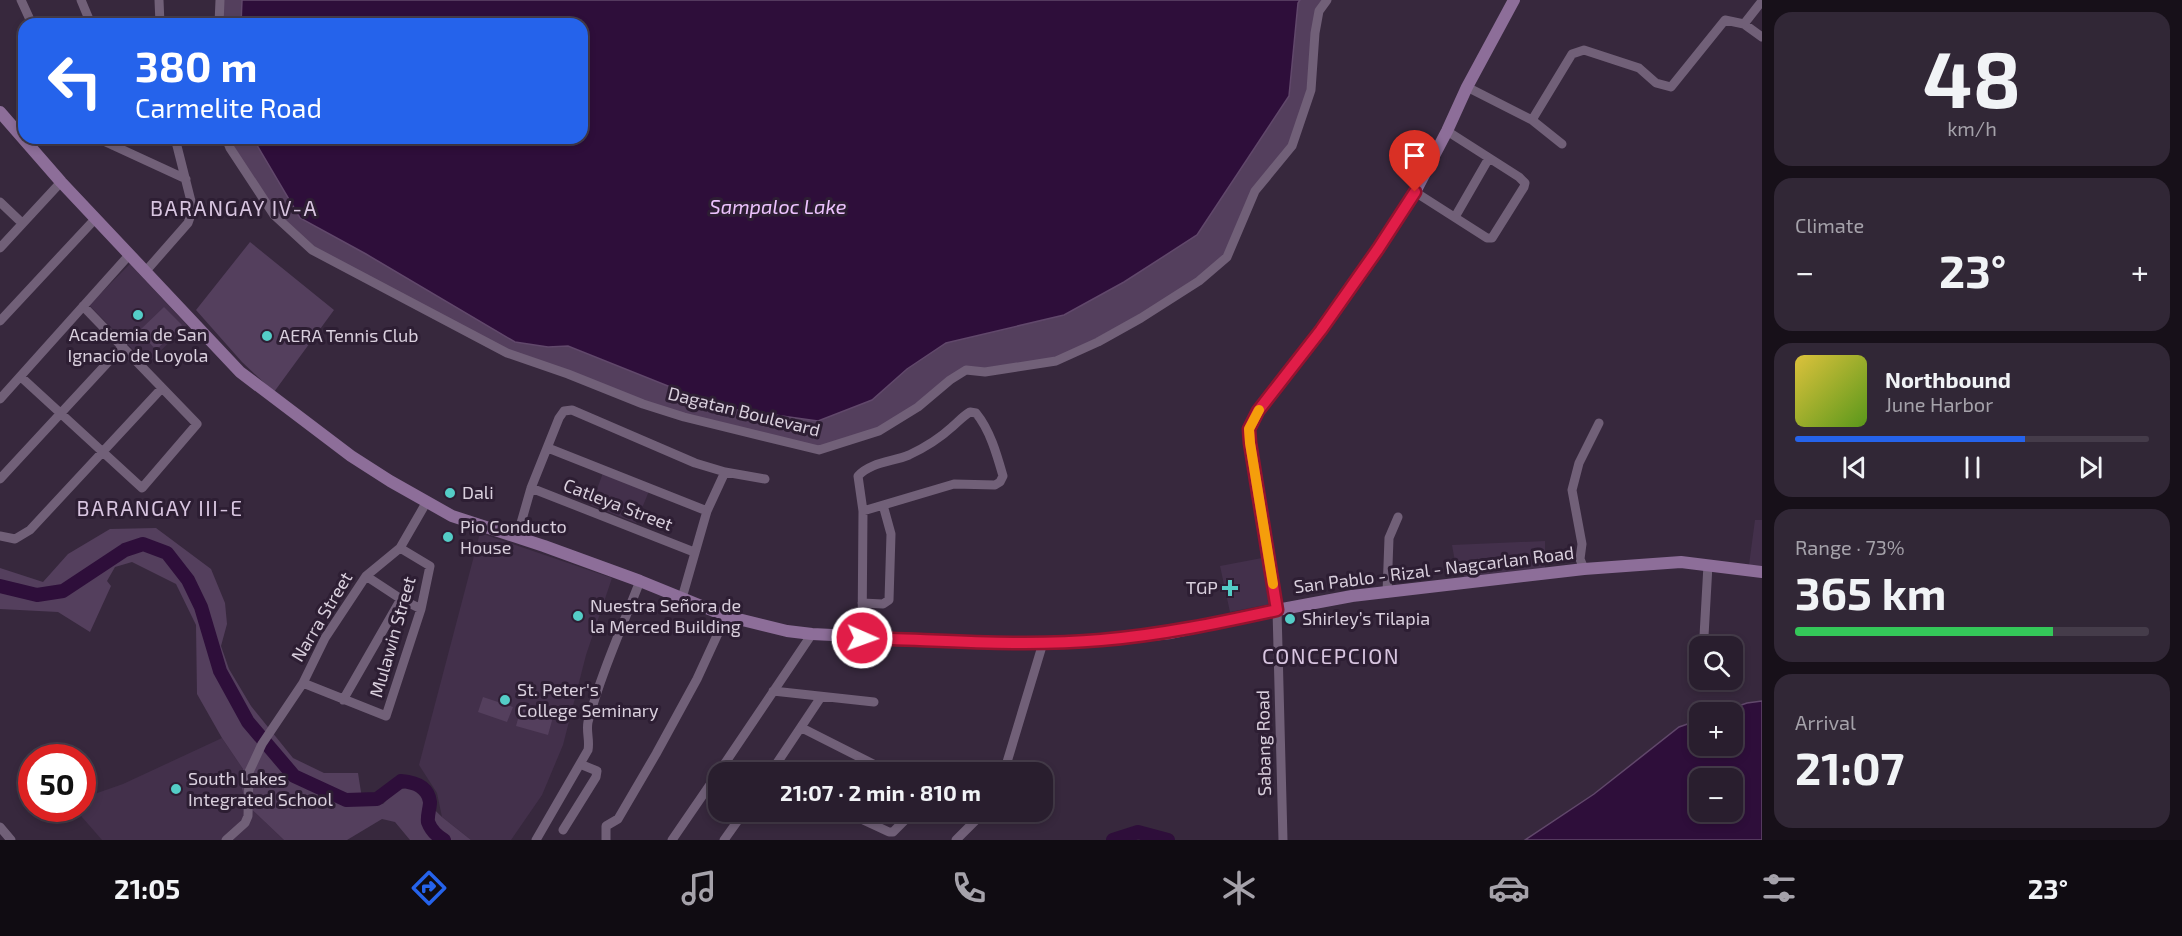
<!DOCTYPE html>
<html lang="en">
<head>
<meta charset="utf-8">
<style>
	body { margin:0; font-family:"Exo 2",sans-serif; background:#312736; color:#f1f3f6; height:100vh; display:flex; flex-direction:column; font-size:22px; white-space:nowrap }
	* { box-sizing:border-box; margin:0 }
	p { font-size:20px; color:#a5a2aa }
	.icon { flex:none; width:33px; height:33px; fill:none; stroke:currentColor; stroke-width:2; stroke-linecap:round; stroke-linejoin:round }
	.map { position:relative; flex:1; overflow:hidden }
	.details { display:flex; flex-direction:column; gap:12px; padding:12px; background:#171019; width:420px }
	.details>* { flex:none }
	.guide { position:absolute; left:18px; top:18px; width:570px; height:126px; border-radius:18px; box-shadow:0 3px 9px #0003,0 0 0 2px #453c4a; background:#2563eb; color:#fff; overflow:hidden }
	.tools { position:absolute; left:1689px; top:636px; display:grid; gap:12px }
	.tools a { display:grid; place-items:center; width:54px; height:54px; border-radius:12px; background:#291e2e; box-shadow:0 3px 9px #0003,0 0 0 2px #453c4a; font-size:30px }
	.speed { position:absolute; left:18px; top:744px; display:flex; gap:12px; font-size:30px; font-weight:700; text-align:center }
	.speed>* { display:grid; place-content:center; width:78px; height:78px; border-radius:50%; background:#291e2e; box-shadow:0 3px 9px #0003,0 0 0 2px #453c4a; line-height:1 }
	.speed .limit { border:9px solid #d22; background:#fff; color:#111 }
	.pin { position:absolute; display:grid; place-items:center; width:51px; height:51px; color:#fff; margin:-62px -26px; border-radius:50% 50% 50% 0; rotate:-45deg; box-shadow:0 0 6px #0007 }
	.pin .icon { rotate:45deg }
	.me { position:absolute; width:66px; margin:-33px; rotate:92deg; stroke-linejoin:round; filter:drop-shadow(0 0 4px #0008) }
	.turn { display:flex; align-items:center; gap:21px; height:126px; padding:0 18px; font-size:27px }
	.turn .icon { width:78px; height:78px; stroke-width:2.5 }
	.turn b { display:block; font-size:42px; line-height:51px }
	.big { font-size:45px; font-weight:700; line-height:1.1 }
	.details .tile { flex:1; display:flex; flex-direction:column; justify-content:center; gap:9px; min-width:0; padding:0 21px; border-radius:18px; background:#312736 }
	.details .dial { align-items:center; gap:0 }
	.dial b { font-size:78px; line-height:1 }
	.song { display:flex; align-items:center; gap:18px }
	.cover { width:72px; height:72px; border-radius:9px; background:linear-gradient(135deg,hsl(50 70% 55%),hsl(90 70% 35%)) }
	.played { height:6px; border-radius:3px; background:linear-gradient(90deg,#2563eb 65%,#453c4a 65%) }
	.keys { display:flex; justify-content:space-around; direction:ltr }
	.heat { display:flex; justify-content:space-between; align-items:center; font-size:33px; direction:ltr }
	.charge { height:9px; border-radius:4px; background:linear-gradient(90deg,#34c759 73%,#453c4a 0) }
	.trip { position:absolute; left:708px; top:762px; width:345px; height:60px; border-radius:18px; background:#291e2e; box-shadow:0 3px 9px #0003,0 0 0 2px #453c4a; font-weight:700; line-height:60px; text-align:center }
	.dock { display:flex; height:96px; justify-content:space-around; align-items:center; background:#100c12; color:#a5a2aa }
	.dock .icon { width:42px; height:42px }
	.dock .selected { color:#2563eb }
	.dock b { font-size:27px; color:#f1f3f6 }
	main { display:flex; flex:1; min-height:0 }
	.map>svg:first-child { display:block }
</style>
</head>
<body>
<main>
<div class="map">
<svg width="1762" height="840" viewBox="0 0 1762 840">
	<rect width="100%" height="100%" fill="#37283d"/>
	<path fill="#43304b" d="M 130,264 L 187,325 L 147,364 L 89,305 Z
		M 603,473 L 649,491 L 636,523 L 591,505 Z
		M 1755,520 L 1762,520 L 1762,566 L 1749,565 Z
		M 480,533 L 612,578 L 586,655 L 563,745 L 542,795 L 511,840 L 471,840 L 442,817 L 437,793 L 419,765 Z
		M 1545,541 L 1545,570 L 1464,579 L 1463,573 L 1457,573 L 1452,545 Z
		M 1262,558 L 1271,604 L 1230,612 L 1220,566 Z
		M 222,738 L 243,769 L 242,789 L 246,804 L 284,840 L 102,840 L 75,809 L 82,808 L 83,798 L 123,784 Z"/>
	<path fill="#543f5d" d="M 220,0 L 242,0 L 241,24 L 220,24 Z
		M 1300,0 L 1327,0 L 1319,11 L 1314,63 L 1292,146 L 1255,191 L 1227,257 L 1199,281 L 1056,361 L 966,370 L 879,431 L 819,450 L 684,417 L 507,353 L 312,250 L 274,215 L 226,138 L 254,138 L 258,147 L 300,218 L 548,347 L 568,346 L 723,408 L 907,369 L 946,343 L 1064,315 L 1124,282 L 1197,235 L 1289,96 L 1298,2 Z
		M 250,242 L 334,310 L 274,392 L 242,362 L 196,310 Z
		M 164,307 L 182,325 L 156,350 L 139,331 Z
		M 156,528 L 211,569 L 225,603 L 227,624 L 221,646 L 229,669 L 251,706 L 293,758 L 324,773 L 358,773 L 363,805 L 383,804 L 396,790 L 411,787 L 442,817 L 471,840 L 410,840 L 395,822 L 382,819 L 347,840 L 284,840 L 246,804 L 242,789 L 243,769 L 222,738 L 197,694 L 196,625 L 176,584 L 132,562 L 115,567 L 107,581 L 111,586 L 90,632 L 58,612 L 0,609 L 0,568 L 43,582 L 68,554 L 110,529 Z
		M 483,697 L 513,707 L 507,722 L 478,712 Z
		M 521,708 L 553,717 L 548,735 L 516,726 Z"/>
	<path fill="#2e0e3a" stroke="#61486b" stroke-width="1.5" fill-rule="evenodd" d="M 242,0 L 1300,0 L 1298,3 L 1289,96 L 1197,235 L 1124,282 L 1064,315 L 946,343 L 907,369 L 872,400 L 818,421 L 723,408 L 568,346 L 548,347 L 515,342 L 366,254 L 300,218 L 258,147 L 254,138 L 582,138 L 582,24 L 241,24 Z
		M 1762,701 L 1762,840 L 1525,840 L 1594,794 L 1679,727 L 1699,720 L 1700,746 L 1732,746 L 1732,712 L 1721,712 L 1747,703 ZM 1700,778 L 1732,778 L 1732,812 L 1700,812 Z"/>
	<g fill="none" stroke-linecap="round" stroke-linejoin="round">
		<path stroke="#2e0e3a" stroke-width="14" d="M 0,586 L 37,595 L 63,591 L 125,550 L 143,544 L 167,553 L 188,580 L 201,607 L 220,671 L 248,722 L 294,776 L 346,800 L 377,799 L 401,781 C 414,782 428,786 430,802 C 430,808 427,816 428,822 C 431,830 437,836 444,840
			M 1113,840 L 1138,832 L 1168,840"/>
		<path stroke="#716078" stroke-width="9" d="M 21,0 L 32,24
			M 81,0 L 91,24
			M 159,0 L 160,24
			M 219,24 L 220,0
			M 1744,24 L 1762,1
			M 1467,87 L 1532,120 L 1562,144
			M 1532,120 L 1572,54 L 1584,50 L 1639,68 L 1656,83 L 1671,87 L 1725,20 L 1744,24 L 1762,37
			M 97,138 L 186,179
			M 226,138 L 230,148 L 274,215 L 312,250 L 507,353 L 568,374 L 643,404 L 684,417 L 819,450 L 879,431 L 918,407 L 950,380 L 966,370 L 985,372 L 1056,361 L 1098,342 L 1141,318 L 1199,281 L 1227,257 L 1255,191 L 1292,146 L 1311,90 L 1315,33 L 1319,11 L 1327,0
			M 1415,192 L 1487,238 L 1492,238 L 1524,187 L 1525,183 L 1519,177 L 1447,131
			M 0,202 L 22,223
			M 1455,217 L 1489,158
			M 0,248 L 61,182
			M 145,272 L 188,223 L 193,209 L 175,138
			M 0,321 L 96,218
			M 21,377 L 142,488 L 197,424 L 83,306
			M 0,399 L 130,254
			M 548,448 L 707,511
			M 0,479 L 123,346
			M 531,488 L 694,552
			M 0,536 L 15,539 L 30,530 L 162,388
			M 517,537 L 531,488 L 559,418 L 564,411 L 572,410 L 695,463 L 725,472 L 765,479
			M 1584,569 L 1580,559 L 1582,544 L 1572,490 L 1579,463 L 1599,423
			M 366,576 L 401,599 L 421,609
			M 1387,593 L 1389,538 L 1398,517
			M 682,598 L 707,511 L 725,472
			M 862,603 L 883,604 L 889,600 L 891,534 L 883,505
			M 1277,610 L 1283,840
			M 1704,636 L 1708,565
			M 862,638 L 863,511 L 858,476 C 871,462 892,462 909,455 C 924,448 940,438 952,427 C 958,422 963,416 970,412 L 976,413 C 990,430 997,455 1003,476 L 1000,482 L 995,485 L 954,484 L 863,511
			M 303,683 L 386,716 L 421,609 L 430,566 L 400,548
			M 773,691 L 874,702
			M 343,700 L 401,599
			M 802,728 L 889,772
			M 719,772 L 812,634
			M 771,772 L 821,697
			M 1004,772 L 1043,643
			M 846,812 L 889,832 L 893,832 L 913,812
			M 0,827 L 11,840
			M 563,830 L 596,777 L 597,771 L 580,764
			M 226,840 L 245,823 L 248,816 L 249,772 L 262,744 L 303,683 L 325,638 L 366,576 L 400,548 L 426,503
			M 536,840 L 588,750 C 590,740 586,732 588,722 C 601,674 622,627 640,581
			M 606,840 L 606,826 L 618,819 L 656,754 L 697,679 L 726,616
			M 672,840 L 718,773
			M 724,840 L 744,812
			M 956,840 L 984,812"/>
		<path stroke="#8d6e99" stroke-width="12" d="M 0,112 L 61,182 L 240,372 L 351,456 L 390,481 L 452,516 L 544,546 L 640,581 L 726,616 L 787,631 L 812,634 L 975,642 L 1043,643 L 1100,640 L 1171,633 L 1277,610 L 1352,596 L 1584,569 L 1681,562 L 1762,572
			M 1277,610 L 1250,443 L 1249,429 L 1258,411 L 1321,330 L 1378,249 L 1415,192 L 1447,131 L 1467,87 L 1514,0"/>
	</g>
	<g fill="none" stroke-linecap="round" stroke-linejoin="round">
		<defs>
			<path id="route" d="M 862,638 C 942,640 1022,647 1101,640 C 1161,635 1218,623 1277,610 L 1250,443 L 1249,429 L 1258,411 L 1321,330 L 1378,249 L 1415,192"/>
		</defs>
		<use href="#route" stroke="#92132f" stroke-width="15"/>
		<use href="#route" stroke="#e11d48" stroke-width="10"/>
		<path stroke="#f59e0b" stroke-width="10" d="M 1259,410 L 1249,429 L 1250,443 L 1273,584"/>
	</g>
	<g fill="#54cdc7" stroke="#2d1e33" stroke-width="2">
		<circle cx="138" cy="315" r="6"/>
		<circle cx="267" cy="336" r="6"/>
		<circle cx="450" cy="493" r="6"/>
		<circle cx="448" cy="537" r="6"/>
		<path d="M1227 579h6v6h6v6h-6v6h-6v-6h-6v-6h6z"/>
		<circle cx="578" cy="616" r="6"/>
		<circle cx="1290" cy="619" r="6"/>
		<circle cx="505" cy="700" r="6"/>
		<circle cx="176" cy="789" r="6"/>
	</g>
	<g text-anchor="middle" stroke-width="6" stroke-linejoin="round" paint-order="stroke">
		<g font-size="18" fill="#d9cfdd" stroke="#2d1e33" text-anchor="start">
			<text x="138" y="341" text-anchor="middle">Academia de San<tspan x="138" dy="21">Ignacio de Loyola</tspan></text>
			<text x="279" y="342">AERA Tennis Club</text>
			<text x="462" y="499">Dali</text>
			<text x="460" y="533">Pio Conducto<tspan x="460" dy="21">House</tspan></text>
			<text x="1218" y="594" text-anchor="end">TGP</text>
			<text x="590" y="612">Nuestra Señora de<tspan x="590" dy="21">la Merced Building</tspan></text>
			<text x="1302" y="625">Shirley’s Tilapia</text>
			<text x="517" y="696">St. Peter's<tspan x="517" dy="21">College Seminary</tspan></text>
			<text x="188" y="785">South Lakes<tspan x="188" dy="21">Integrated School</tspan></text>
		</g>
		<g font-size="18" fill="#d9cfdd" stroke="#2d1e33">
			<text transform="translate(744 412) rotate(14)" y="6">Dagatan Boulevard</text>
			<text transform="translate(618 505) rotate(21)" y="6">Catleya Street</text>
			<text transform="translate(1434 570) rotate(-7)" y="6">San Pablo - Rizal - Nagcarlan Road</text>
			<text transform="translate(322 617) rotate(-59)" y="6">Narra Street</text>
			<text transform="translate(393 637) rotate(-74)" y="6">Mulawin Street</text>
			<text transform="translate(1264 743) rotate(-91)" y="6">Sabang Road</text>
		</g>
		<g font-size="20" font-style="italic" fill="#ecc2fd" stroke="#2d1e33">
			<text x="778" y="214">Sampaloc Lake</text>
		</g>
		<g font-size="21" letter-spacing="1.5" fill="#d8c5e0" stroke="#2d1e33">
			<text x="234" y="216">BARANGAY IV-A</text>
			<text x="160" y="516">BARANGAY III-E</text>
			<text x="1331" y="664">CONCEPCION</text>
		</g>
	</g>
</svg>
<div class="tools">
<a><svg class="icon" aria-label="search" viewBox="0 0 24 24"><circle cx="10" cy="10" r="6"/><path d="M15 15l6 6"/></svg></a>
<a>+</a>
<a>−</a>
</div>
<div class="speed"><div class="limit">50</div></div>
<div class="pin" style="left:1415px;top:192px;background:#d93025"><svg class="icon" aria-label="arrive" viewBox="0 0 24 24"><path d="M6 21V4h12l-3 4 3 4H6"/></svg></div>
<svg class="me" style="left:862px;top:638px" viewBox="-20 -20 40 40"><circle r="17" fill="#e11d48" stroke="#fff" stroke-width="3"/><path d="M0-11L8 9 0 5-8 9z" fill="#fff"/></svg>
<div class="trip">21:07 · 2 min · 810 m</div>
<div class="guide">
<div class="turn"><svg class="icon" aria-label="left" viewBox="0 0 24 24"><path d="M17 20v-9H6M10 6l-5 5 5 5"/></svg><div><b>380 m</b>Carmelite Road</div></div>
</div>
</div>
<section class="details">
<div class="tile dial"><b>48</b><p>km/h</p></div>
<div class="tile"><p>Climate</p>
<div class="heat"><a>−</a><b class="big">23°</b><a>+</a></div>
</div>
<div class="tile">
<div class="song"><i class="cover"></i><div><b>Northbound</b><p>June Harbor</p></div></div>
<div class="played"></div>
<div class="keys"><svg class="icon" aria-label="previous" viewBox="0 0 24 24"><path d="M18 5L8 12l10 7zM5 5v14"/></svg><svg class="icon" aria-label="pause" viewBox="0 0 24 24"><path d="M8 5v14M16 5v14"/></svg><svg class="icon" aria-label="next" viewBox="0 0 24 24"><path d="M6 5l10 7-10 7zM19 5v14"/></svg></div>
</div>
<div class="tile"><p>Range · 73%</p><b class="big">365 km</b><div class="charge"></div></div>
<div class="tile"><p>Arrival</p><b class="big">21:07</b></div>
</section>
</main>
<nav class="dock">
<b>21:05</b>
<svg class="icon selected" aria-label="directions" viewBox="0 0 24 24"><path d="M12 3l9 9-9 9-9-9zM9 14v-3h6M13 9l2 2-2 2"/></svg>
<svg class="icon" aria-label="music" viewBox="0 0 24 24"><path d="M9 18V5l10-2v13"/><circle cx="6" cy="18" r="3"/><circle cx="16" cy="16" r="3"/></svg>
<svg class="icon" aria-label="phone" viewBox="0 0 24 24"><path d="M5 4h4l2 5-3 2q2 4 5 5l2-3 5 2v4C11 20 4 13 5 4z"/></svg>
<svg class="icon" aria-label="climate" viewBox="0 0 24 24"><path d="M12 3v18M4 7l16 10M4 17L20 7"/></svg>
<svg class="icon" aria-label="car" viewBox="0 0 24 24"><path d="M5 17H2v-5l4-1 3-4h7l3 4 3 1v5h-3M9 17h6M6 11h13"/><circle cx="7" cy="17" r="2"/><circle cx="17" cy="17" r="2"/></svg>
<svg class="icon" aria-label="filters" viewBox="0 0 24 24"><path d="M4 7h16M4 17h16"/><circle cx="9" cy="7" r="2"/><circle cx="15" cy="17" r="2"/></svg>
<b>23°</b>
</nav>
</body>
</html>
